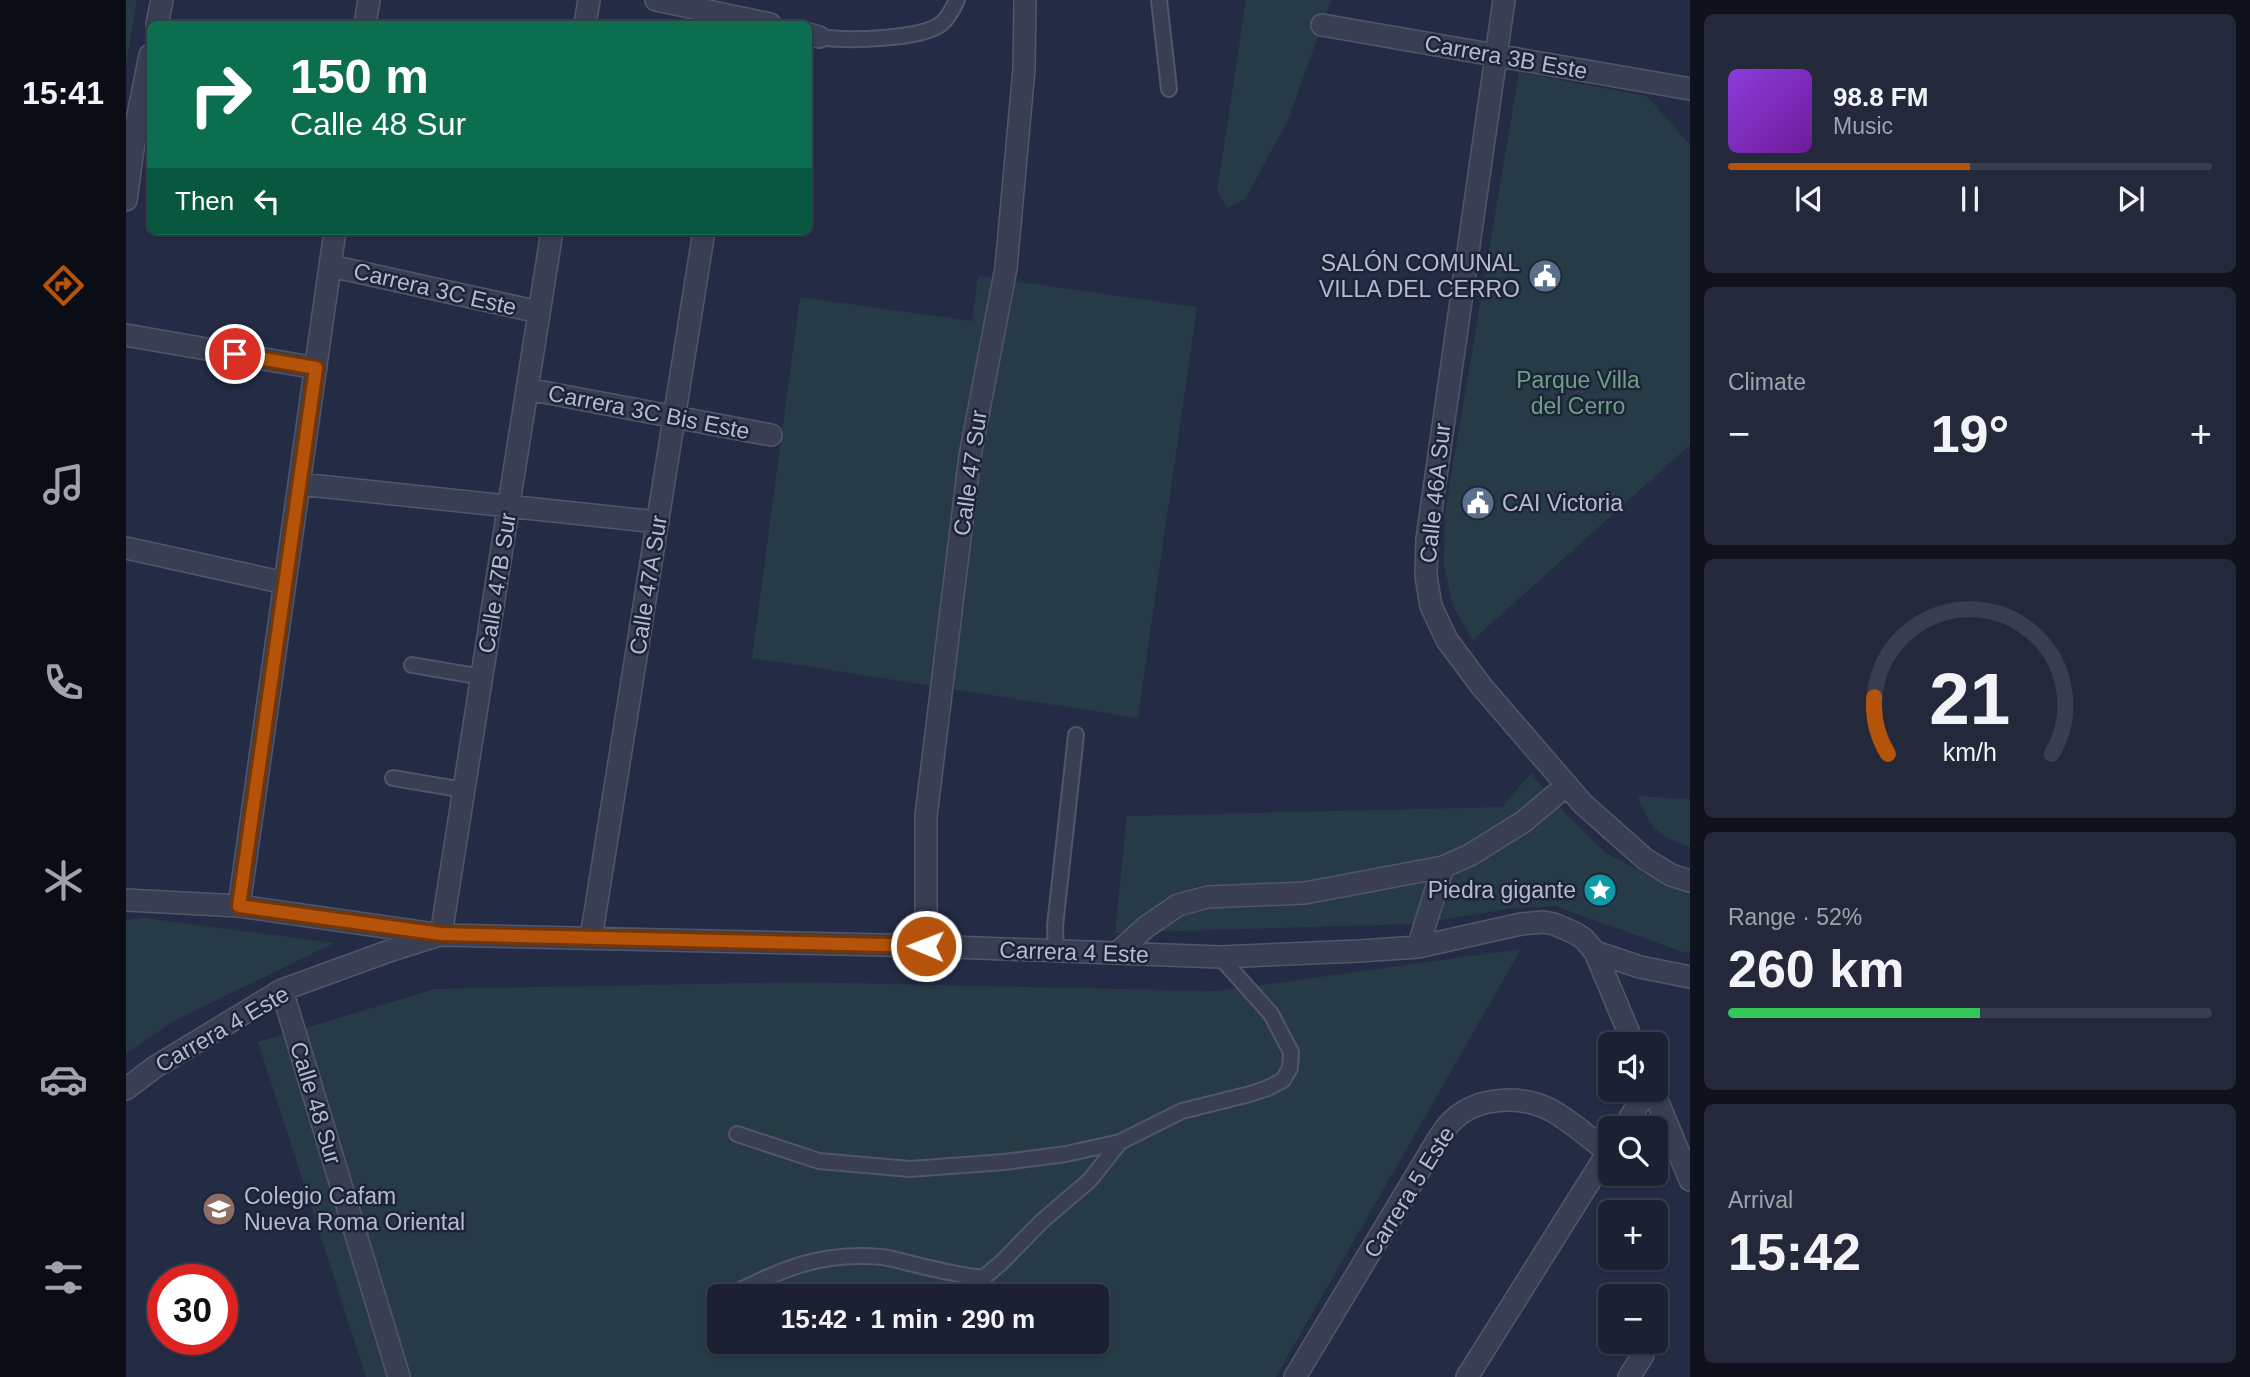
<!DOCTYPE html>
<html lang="en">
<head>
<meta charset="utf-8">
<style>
	body { margin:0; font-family:Arial,sans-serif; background:#24283b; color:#f1f3f6; height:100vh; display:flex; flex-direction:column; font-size:26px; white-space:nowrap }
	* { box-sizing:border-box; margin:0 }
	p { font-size:23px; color:#a0a3ac }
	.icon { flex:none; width:38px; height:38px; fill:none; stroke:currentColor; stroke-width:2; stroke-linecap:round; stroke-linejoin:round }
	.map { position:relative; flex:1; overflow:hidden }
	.sheet { display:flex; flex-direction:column; gap:14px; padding:14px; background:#0f121c; width:560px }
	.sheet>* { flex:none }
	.hud { position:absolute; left:21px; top:21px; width:665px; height:214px; border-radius:10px; box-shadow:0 2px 5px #0004,0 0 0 2px #393e4e; background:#0b6e4f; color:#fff; overflow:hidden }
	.buttons { position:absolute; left:1472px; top:1032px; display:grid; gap:14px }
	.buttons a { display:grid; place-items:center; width:70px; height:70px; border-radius:10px; background:#1b2033; box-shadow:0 2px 5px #0004,0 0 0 2px #393e4e; font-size:35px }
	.speed { position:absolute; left:21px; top:1264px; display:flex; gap:14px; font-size:35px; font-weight:700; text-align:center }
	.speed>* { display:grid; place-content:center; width:91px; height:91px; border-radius:50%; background:#1b2033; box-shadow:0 2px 5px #0004,0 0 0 2px #393e4e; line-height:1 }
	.speed .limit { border:10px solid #d22; background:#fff; color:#111 }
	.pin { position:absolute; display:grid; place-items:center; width:60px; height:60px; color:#fff; margin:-30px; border:4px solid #fff; border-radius:50%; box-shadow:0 2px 7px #0007 }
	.me { position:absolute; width:77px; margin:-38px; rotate:271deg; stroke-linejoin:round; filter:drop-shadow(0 0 5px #0008) }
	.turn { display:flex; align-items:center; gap:24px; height:147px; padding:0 28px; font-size:32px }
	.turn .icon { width:91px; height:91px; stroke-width:2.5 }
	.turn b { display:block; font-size:49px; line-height:60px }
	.then { display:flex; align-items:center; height:66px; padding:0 28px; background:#0003; gap:14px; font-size:26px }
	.big { font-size:52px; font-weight:700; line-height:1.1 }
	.sheet .tile { flex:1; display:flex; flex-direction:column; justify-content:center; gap:10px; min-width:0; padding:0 24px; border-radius:10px; background:#24283b }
	.sheet .dial { align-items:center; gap:0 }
	.dial svg { height:182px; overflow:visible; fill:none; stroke:#393e4e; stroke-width:7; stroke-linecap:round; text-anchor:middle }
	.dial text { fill:#f1f3f6; stroke:none }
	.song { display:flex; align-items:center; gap:21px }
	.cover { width:84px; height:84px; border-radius:10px; background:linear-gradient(135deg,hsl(270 70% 55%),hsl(280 70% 35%)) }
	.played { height:7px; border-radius:4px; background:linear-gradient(90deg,#b45309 50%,#393e4e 50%) }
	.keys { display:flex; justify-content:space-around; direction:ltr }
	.heat { display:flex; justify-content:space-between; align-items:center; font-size:38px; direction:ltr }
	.charge { height:10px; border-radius:5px; background:linear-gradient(90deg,#34c759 52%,#393e4e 0) }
	.trip { position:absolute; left:581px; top:1284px; width:402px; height:70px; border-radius:10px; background:#1b2033; box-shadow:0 2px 5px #0004,0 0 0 2px #393e4e; font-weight:700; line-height:70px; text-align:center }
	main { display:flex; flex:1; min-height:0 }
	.tab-bar { display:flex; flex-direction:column; width:126px; justify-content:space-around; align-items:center; background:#0b0d14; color:#a0a3ac }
	.tab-bar .icon { width:49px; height:49px }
	.tab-bar .selected { color:#b45309 }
	.tab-bar b { font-size:32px; color:#f1f3f6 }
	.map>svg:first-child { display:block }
</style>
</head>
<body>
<main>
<nav class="tab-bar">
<b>15:41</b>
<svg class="icon selected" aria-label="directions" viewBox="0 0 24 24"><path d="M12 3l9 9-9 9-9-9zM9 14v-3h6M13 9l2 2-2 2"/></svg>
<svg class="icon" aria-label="music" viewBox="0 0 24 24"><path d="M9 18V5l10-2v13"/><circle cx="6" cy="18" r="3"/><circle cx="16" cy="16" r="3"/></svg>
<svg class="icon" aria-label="phone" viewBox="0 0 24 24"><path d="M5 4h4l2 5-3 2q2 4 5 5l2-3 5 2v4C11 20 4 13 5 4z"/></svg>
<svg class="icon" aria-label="climate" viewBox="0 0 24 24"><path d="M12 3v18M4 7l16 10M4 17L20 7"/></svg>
<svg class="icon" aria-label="car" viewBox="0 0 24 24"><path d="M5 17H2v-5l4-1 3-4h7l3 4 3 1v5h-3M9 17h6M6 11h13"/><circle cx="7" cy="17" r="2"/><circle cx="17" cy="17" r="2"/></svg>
<svg class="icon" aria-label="filters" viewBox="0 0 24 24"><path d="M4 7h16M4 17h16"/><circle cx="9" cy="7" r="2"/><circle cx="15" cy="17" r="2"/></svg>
</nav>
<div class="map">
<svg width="1564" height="1377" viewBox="0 0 1564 1377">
	<rect width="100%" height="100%" fill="#242b44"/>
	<path fill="#263b45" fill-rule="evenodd" d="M 0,0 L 11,0 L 0,65 Z
		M 1120,0 L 1205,0 L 1162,120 L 1120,198 L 1102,208 L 1091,192 Z
		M 1393,72 L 1521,96 L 1564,145 L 1564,445 L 1347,640 L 1327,606 L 1318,566 L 1319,512 Z
		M 852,276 L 1071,307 L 1012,718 L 626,658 L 674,297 L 846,321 Z
		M 1405,773 L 1443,817 L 1480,853 L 1544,887 L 1564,891 L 1564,953 L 1557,952 L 1429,906 L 1389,908 L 1289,924 L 989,933 L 1001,816 L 1376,807 Z
		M 1512,796 L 1564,799 L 1564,847 C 1532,837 1523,827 1512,796 Z
		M 20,918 L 208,943 L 46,1022 L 0,1054 L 0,920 Z
		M 1395,949 L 1150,1377 L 240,1377 L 132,1042 L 309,989 L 674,982 L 1091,991 ZM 593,1297 L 971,1297 L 971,1342 L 593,1342 Z"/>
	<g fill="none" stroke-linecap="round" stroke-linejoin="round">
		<defs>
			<path id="service" d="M 1033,0 L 1043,89
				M 693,37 C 719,41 797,40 816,23 C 823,17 827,8 831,0
				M 286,665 L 356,677
				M 267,778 L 338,790
				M 930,952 L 929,926 L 950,735
				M 611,1134 L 693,1161 L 784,1169 L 878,1162 L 940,1154 L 994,1142
				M 600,1297 C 655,1270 693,1251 756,1257 C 766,1258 777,1262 787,1264 C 811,1270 833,1275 857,1278 L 875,1263 L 916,1221 L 964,1180 L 994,1142 L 1056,1111 L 1124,1094 L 1142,1088 L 1157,1080 L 1164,1068 L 1165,1052 L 1145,1014 L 1094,957"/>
			<path id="minor" d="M 530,0 L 644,24
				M 1378,0 L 1301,539 L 1300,576 L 1305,606 L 1321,640 L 1356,687 L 1457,804 L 1519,859 L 1545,875 L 1564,881
				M 31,24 L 36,0
				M 239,24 L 243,0
				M 459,24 L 463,0
				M 1196,25 L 1564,89
				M 682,34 L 693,37
				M 0,200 L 11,120 L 24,55
				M 205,266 L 413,312
				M 0,335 L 190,368
				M 401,389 L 645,435
				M 174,484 L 532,522
				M 0,548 L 159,583
				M 0,900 L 113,906 L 315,935 L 800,946 L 1094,957 L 1233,951 L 1292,947 L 1395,924 L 1417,922 L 1428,924 L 1449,933 L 1458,939 L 1469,952 L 1514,967 L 1564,977
				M 113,906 L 209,231
				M 315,935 L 426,231
				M 465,938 L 578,231
				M 800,946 L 800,816 L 844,456 L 880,268 L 898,69 L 899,0
				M 1292,947 L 1317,867
				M 1469,952 L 1508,1045
				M 991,953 L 1020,927 L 1052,905 L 1082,897 L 1179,893 L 1317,867 L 1344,855 L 1397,822 L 1441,785
				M 156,990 L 273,1377
				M 0,1089 L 29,1067 L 156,990 L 266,950 L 310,936
				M 1527,1090 L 1564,1180
				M 1497,1129 L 1521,1090
				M 1169,1377 L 1311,1141 C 1315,1135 1319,1128 1324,1123 C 1350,1095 1399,1094 1430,1113 C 1448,1124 1465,1139 1482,1152
				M 1341,1377 L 1484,1149
				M 1503,1377 L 1517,1355"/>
		</defs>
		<use href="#service" stroke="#51566a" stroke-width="18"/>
		<use href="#minor" stroke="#51566a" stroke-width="24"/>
		<use href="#service" stroke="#393e53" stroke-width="14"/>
		<use href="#minor" stroke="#393e53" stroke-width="21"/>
	</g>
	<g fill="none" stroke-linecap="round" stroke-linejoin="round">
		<defs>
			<path id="route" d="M 109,354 L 190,368 L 113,906 L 315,934 L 800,946"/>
		</defs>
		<use href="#route" stroke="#753606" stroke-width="18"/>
		<use href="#route" stroke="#b45309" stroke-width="12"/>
	</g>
	<defs>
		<symbol id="civic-disc" viewBox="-11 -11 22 22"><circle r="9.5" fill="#5c6f8a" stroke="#1d2338"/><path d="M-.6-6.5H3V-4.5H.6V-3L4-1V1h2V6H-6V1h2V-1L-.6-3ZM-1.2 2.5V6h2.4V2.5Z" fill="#fff"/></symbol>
		<symbol id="sight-disc" viewBox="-11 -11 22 22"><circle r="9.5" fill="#0f9aa8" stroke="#1d2338"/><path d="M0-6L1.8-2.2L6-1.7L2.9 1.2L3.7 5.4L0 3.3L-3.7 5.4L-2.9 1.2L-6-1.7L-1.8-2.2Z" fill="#fff"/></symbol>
		<symbol id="school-disc" viewBox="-11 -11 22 22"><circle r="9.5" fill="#8d6e63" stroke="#1d2338"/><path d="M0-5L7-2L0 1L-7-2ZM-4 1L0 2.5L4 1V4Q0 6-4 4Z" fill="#fff"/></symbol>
	</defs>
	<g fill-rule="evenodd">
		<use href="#civic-disc" x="1400" y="257" width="38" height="38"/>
		<use href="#civic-disc" x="1333" y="484" width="38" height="38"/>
		<use href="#sight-disc" x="1455" y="871" width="38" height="38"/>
		<use href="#school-disc" x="74" y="1190" width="38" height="38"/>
	</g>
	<g text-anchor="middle" stroke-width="5" stroke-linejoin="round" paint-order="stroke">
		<g font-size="23" fill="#b6bacd" stroke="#1d2338">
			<text transform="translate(1380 57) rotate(10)" y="8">Carrera 3B Este</text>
			<text transform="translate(309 289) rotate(13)" y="8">Carrera 3C Este</text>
			<text transform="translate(523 412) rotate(11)" y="8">Carrera 3C Bis Este</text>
			<text transform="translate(844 473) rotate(-82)" y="8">Calle 47 Sur</text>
			<text transform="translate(1309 493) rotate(-84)" y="8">Calle 46A Sur</text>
			<text transform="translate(371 583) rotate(-81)" y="8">Calle 47B Sur</text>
			<text transform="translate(522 585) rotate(-81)" y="8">Calle 47A Sur</text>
			<text transform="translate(948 952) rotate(2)" y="8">Carrera 4 Este</text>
			<text transform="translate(96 1029) rotate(-30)" y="8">Carrera 4 Este</text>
			<text transform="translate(190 1103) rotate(73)" y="8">Calle 48 Sur</text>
			<text transform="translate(1283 1192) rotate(-58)" y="8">Carrera 5 Este</text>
		</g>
		<g font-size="23" fill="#b6bacd" stroke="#1d2338" text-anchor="end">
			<text x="1394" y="271">SALÓN COMUNAL<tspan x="1394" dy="26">VILLA DEL CERRO</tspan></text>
			<text x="1376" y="511" text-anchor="start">CAI Victoria</text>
			<text x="1450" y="898">Piedra gigante</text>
			<text x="118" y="1204" text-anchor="start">Colegio Cafam<tspan x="118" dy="26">Nueva Roma Oriental</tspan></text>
		</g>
		<g font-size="23" fill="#6ba082" stroke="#1d2338">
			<text x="1452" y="388">Parque Villa<tspan x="1452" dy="26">del Cerro</tspan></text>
		</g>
	</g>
</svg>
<div class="buttons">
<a><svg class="icon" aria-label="sound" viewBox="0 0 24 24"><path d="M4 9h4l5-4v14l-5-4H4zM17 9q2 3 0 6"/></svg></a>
<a><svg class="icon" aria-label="search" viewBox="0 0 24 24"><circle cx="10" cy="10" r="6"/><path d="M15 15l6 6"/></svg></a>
<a>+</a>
<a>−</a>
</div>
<div class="speed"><div class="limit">30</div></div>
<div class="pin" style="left:109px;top:354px;background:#d93025"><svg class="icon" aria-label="arrive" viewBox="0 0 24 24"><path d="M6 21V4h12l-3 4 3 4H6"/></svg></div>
<svg class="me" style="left:800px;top:946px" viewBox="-20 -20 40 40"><circle r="17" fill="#b45309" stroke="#fff" stroke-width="3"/><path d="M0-11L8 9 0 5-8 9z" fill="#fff"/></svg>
<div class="trip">15:42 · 1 min · 290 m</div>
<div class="hud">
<div class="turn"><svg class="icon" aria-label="right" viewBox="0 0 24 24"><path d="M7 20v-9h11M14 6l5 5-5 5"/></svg><div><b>150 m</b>Calle 48 Sur</div></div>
<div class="then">Then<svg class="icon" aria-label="left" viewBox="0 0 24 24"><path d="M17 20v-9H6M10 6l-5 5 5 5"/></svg></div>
</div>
</div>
<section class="sheet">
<div class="tile">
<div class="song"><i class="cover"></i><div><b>98.8 FM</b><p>Music</p></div></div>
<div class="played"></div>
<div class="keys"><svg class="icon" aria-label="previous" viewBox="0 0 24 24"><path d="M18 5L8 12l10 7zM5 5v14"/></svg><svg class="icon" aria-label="pause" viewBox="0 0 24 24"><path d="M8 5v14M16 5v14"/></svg><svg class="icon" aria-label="next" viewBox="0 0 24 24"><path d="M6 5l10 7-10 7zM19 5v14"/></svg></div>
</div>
<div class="tile"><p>Climate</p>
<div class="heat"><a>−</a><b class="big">19°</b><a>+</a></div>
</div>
<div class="tile dial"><svg viewBox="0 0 100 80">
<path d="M14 69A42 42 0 1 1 86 69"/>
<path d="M14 69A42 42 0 0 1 8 44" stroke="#b45309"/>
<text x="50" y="56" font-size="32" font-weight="700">21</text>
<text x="50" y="72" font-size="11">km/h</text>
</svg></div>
<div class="tile"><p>Range · 52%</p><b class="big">260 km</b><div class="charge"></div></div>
<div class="tile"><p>Arrival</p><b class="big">15:42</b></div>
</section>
</main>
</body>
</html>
